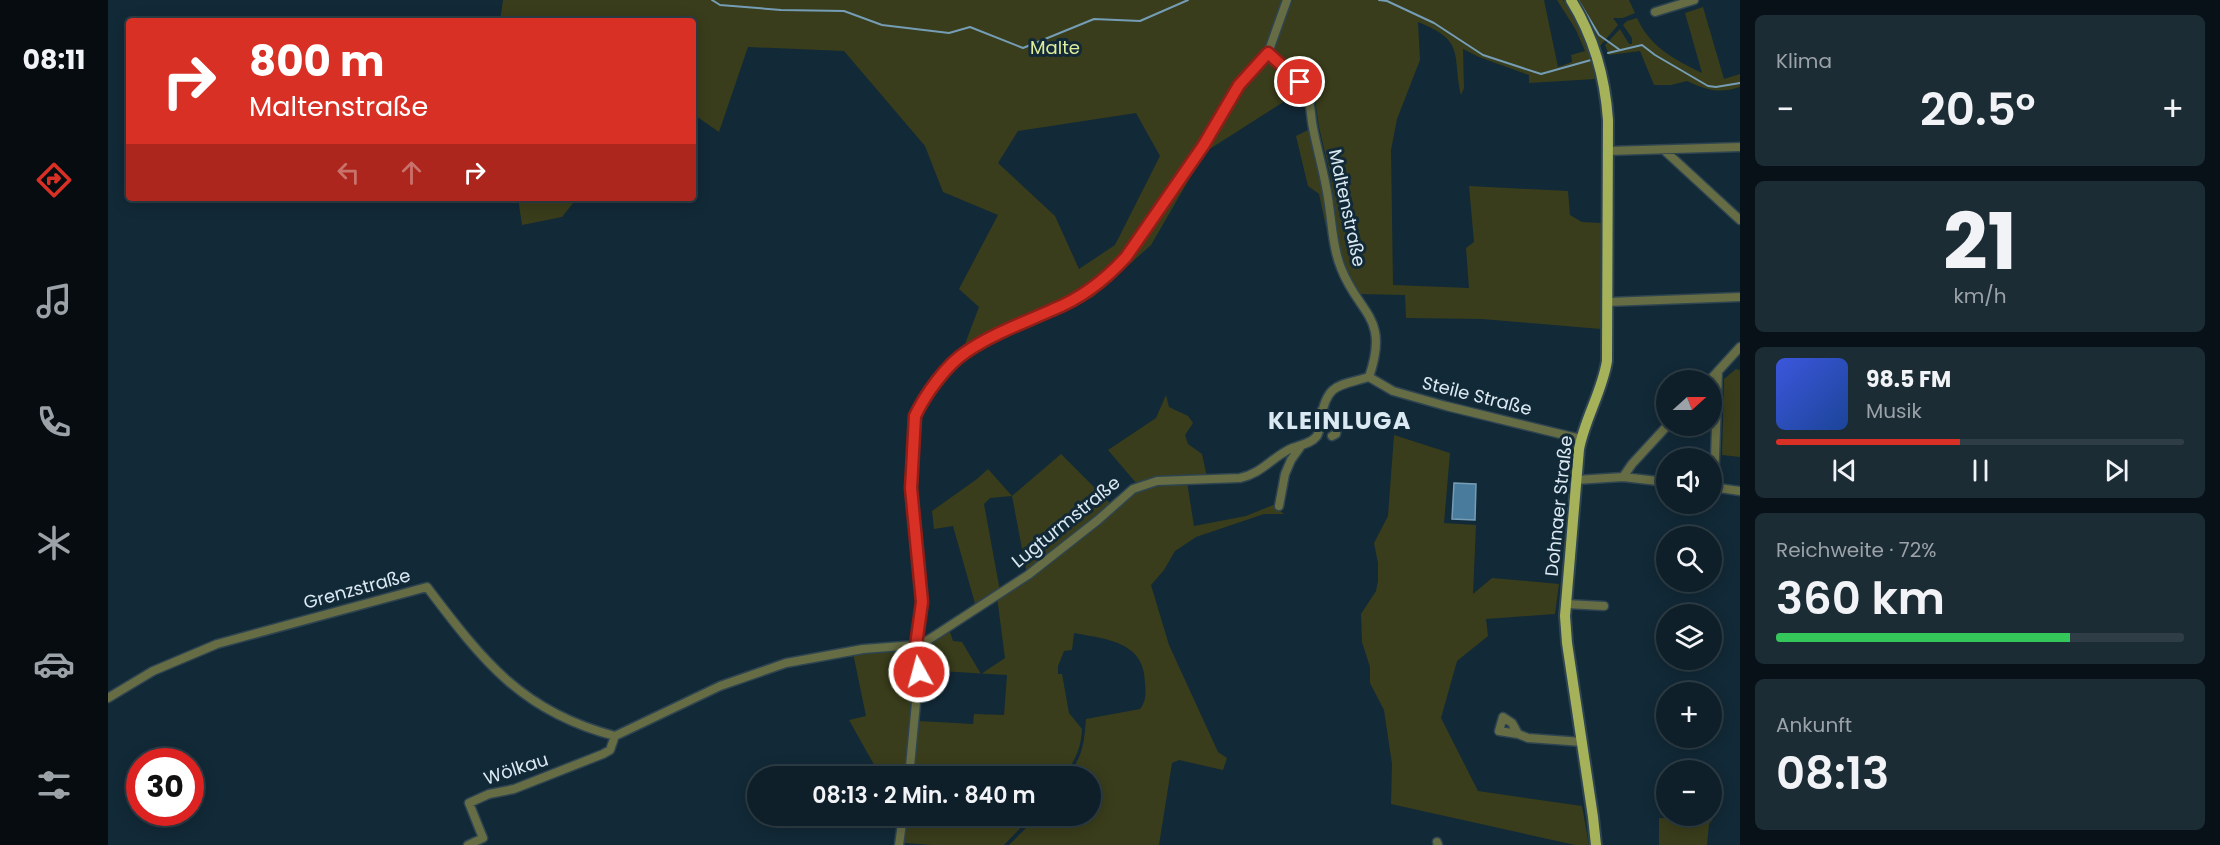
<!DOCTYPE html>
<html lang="de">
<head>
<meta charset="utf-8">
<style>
	body { margin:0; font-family:Poppins,sans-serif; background:#1c2c35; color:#f1f3f6; height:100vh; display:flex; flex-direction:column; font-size:22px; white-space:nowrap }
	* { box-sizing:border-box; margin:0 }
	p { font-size:20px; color:#9ba2a8 }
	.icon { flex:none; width:33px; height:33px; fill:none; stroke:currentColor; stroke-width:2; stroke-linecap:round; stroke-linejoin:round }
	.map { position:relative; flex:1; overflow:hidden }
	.sheet { display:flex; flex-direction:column; gap:15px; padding:15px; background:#081117; width:480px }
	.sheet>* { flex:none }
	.banner { position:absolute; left:18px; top:18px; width:570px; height:183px; border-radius:6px; box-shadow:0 3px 15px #0003,0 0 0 2px #2e3d46; background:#d93025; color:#fff; overflow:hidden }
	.needle { width:39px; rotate:69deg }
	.controls { position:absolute; left:1548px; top:370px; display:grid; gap:12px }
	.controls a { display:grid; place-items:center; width:66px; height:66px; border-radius:50%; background:#0e1f29; box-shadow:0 3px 15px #0003,0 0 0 2px #2e3d46; font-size:30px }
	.speed { position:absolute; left:18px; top:748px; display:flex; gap:12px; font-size:30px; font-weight:700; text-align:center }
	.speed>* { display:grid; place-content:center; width:78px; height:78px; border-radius:50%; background:#0e1f29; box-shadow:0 3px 15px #0003,0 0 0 2px #2e3d46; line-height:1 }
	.speed .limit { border:9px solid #d22; background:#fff; color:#111 }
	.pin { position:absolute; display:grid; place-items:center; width:51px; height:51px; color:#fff; margin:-26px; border:3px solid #fff; border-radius:50%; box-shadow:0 2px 6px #0007 }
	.me { position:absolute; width:66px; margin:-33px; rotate:353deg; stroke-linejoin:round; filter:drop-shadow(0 0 4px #0008) }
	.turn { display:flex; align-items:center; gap:21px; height:126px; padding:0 24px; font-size:27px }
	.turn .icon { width:78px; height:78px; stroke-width:2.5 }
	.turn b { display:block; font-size:42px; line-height:51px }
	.lanes { display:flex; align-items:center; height:57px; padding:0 24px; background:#0003; justify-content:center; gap:30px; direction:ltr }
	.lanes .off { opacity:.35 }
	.big { font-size:45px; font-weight:600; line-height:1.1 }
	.sheet .card { flex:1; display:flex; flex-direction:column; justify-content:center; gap:9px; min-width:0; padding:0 21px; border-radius:9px; background:#1c2c35 }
	.sheet .dial { align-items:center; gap:0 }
	.dial b { font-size:78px; line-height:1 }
	.song { display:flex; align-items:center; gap:18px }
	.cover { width:72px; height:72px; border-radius:9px; background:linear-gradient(135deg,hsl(230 70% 55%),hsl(220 70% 35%)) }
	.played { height:6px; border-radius:3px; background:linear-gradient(90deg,#d93025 45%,#2e3d46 45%) }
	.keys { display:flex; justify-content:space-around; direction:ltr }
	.heat { display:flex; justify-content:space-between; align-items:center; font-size:33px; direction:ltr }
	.charge { height:9px; border-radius:4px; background:linear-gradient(90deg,#34c759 72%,#2e3d46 0) }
	.trip { position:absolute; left:639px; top:766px; width:354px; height:60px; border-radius:30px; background:#0e1f29; box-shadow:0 3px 15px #0003,0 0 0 2px #2e3d46; font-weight:600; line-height:60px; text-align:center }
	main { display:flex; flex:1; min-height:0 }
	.dock { display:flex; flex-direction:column; width:108px; justify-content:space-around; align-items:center; background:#060c10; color:#9ba2a8 }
	.dock .icon { width:42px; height:42px }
	.dock .active { color:#d93025 }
	.dock b { font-size:27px; color:#f1f3f6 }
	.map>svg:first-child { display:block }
</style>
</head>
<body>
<main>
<nav class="dock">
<b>08:11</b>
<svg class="icon active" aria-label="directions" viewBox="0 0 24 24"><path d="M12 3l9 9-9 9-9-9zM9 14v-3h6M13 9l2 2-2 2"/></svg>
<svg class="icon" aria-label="music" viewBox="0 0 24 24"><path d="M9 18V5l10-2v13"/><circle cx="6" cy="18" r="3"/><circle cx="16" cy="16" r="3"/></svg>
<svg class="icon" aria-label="phone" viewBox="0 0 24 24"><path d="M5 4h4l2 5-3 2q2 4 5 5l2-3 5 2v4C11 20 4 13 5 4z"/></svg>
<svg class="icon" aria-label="climate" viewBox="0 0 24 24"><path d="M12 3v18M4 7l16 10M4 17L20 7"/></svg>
<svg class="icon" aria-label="car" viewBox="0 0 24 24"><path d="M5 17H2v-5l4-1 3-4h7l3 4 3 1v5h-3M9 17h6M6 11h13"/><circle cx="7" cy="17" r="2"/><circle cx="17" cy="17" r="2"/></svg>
<svg class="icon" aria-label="filters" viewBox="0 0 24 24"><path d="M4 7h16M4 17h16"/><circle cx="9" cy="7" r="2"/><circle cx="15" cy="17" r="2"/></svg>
</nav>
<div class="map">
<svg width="1632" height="845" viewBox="0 0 1632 845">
	<rect width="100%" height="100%" fill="#122937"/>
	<path fill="#393d1b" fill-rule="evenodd" d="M 395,0 L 1176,0 L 1161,57 L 1194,90 L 1097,152 L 1043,245 L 985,297 L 898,338 L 857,344 L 871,307 L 851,289 L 890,215 L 835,192 L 817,146 L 736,51 L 640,47 L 611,132 L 585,114 L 585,21 L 392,21 ZM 1028,113 L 1052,156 L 1007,245 L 971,269 L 947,216 L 890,163 L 910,131 Z
		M 1185,0 L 1436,0 L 1450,67 L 1464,62 L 1463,55 L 1477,51 L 1468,30 L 1449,0 L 1455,0 C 1470,24 1483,50 1487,79 L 1421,83 L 1421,75 L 1371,57 L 1355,49 L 1356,88 L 1353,95 C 1344,54 1358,41 1310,22 L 1312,60 L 1289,119 L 1283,150 L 1285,285 L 1361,288 L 1358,248 L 1366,242 L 1361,186 L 1460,191 L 1462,215 L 1474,222 L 1493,223 L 1493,329 L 1374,319 L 1298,318 L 1297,295 L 1250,294 L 1234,265 L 1222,174 L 1211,127 L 1207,99 L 1200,76 L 1193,78 L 1163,51 Z
		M 1468,0 L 1521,0 L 1527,13 L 1515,18 L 1505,18 L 1510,25 L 1492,46 Z
		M 1595,7 L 1616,79 L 1632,74 L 1632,87 C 1611,94 1598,90 1579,81 L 1563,85 L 1546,85 L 1532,51 L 1501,55 L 1497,45 L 1512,29 L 1521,44 L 1524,44 L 1524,38 L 1515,25 L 1519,21 L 1529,18 C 1542,47 1567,60 1594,73 L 1577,13 Z
		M 1202,129 L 1214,177 L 1222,226 L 1218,227 L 1211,194 L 1200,186 L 1188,136 Z
		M 410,198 L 469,198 L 454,217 L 414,225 Z
		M 1628,369 L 1632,370 L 1632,457 L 1614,455 L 1616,379 Z
		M 1058,395 L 1061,407 L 1080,416 L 1085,423 L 1077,435 L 1080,444 L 1094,454 L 1099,477 L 1029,484 L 1000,450 L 1048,418 Z
		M 1286,435 L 1342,453 L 1336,523 L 1368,525 L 1365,594 L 1384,578 L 1451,584 L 1447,614 L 1378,619 L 1380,636 L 1349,661 L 1333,718 L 1370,791 L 1474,806 L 1481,845 L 1467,845 L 1283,804 L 1284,764 L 1276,710 L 1262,683 L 1262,667 L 1254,642 L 1253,614 L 1268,591 L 1270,581 L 1270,563 L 1266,543 L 1280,516 Z
		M 953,454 L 1004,505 L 919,575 L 904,496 L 882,498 L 876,504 L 892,591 L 868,607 L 845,526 L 826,529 L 824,511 L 869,479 L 880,469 L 904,496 Z
		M 1079,482 L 1086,526 L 1138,516 L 1165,505 L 1176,514 L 1156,514 L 1088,537 L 1067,551 L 1056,570 L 1043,585 L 1061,645 L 1110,752 L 1119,758 L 1115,770 L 1071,760 L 1064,763 L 1051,845 L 901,845 L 930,816 L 982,816 L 982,777 L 959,777 C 975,756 976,744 978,719 L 1032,709 C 1038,702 1038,692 1037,683 C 1037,641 997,639 966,633 L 964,650 L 956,651 L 950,666 L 950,674 L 954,674 L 961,713 L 974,729 C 973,749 967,761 955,777 L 803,777 L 811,721 L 865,724 L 866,714 L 896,715 L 899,675 L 815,670 L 816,658 L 813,647 L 841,629 L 845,641 L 854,642 L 873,674 L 897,658 L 889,597 L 1033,487 Z
		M 804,650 L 809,660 L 798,777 L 773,777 L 741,720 L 758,716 L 745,653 Z
		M 797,816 L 924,816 L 896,845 L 824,845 L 796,843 L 793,838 Z
		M 1551,818 L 1605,819 L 1601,824 L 1599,845 L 1551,845 Z"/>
	<path fill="#497c9c" stroke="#759db6" stroke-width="1.5" d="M 1346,483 L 1368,484 L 1367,520 L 1344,519 Z"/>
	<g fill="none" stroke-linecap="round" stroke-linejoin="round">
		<path stroke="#759db6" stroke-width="2" d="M 604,0 L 612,5 L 673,10 L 736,11 L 774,25 L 841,33 L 862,27 L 915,48 L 986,19 L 1032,21 L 1080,0
			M 1271,0 L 1279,1 L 1326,23 L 1375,55 L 1433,74 L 1483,60
			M 1470,0 L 1491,35 L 1512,50
			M 1500,53 L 1534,45 L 1547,55 L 1600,86 L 1608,87 L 1632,83"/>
		<defs>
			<path id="minor" d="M 1547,12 L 1586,0
				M 1160,53 C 1174,66 1193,78 1200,97 C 1203,107 1203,118 1205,128 C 1210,154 1218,179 1221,205 C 1224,225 1225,249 1233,268 C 1251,315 1282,316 1261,377
				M 1556,150 L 1632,220
				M 1500,151 L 1632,147
				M 1500,302 L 1632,297
				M 1261,377 L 1285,391 L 1338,406 L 1473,439
				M 1601,381 L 1632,347
				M 1214,410 C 1223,417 1230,422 1228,434 L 1224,436
				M 1515,477 L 1524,464 L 1559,426
				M 1468,480 L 1515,477 L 1558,482
				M 1604,487 L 1632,491
				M 1606,487 L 1610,371
				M 1171,506 L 1177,474 L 1183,460 L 1193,446
				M 1458,604 L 1496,606
				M 0,698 L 45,671 L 109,644 L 319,587 C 375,661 414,712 507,736 L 612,686 L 678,663 L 755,649 L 808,645 L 817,642 L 920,575 L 990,520 L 1025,489 L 1049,481 L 1132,478 C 1152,474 1163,459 1180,450 C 1189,445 1202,445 1209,436 C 1212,431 1212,424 1213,418 C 1219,383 1231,386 1261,377
				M 1410,734 L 1391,731 L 1395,717 L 1404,723 L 1410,734 L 1420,738 L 1474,742
				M 801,777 L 812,660 L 808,645 L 814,602 L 803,488 L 807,416 L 811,407 L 845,363 L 858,352 L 910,324 L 960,303 L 1007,270 L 1018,257 L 1095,146 L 1132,85 L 1160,53 L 1179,0
				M 1329,842 L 1330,845
				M 360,845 L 375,838 L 361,803 L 381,794 L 406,789 L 495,754 L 502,750 L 507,736
				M 791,845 L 795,816"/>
			<path id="major" d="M 1463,0 C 1486,37 1497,77 1500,120 L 1499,361 C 1494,392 1477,418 1471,449 L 1457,616 L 1459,643 L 1485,817 L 1488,845"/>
		</defs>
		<use href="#minor" stroke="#2e4451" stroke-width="11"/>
		<use href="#major" stroke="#2e4451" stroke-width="14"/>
		<use href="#minor" stroke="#666c43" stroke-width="8"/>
		<use href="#major" stroke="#a6b25a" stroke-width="10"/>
	</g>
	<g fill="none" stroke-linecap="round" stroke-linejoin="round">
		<defs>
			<path id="route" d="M 811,672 L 812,660 L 808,645 L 814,602 L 803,488 L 807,416 C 817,395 838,365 858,352 C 884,334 915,323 944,310 C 972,299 998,279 1018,257 L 1095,146 L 1131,85 L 1160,53 L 1192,82"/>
		</defs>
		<use href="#route" stroke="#8d1f18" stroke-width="15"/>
		<use href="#route" stroke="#d93025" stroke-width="10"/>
	</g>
	<g text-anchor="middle" stroke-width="6" stroke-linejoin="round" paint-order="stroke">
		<g font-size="18" fill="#dfec9b" stroke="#122937">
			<text x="947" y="54">Malte</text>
		</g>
		<g font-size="18" fill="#dbe9f2" stroke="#122937">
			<text transform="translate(1239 208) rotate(78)" y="6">Maltenstraße</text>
			<text transform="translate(1369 396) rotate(14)" y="6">Steile Straße</text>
			<text transform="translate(1451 506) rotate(-84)" y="6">Dohnaer Straße</text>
			<text transform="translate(958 522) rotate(-39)" y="6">Lugturmstraße</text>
			<text transform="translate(249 589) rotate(-15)" y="6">Grenzstraße</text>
			<text transform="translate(408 769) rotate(-18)" y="6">Wölkau</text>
		</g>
		<g font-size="24" font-weight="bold" letter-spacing="1.5" fill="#dbe9f2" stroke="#122937">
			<text x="1232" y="429">KLEINLUGA</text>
		</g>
	</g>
</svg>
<div class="controls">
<a><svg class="needle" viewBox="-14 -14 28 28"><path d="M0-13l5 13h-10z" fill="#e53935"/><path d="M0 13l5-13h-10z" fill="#9ba2a8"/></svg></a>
<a><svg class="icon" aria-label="sound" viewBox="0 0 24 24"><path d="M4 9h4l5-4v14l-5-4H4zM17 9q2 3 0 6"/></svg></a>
<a><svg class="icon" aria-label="search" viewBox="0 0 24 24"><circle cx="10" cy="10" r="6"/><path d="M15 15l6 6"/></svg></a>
<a><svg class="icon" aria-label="layers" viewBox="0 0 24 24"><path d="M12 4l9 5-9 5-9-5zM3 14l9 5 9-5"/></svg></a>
<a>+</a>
<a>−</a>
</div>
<div class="speed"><div class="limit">30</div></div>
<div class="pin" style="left:1192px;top:82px;background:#d93025"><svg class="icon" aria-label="arrive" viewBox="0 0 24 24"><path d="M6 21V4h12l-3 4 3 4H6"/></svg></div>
<svg class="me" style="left:811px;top:672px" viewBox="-20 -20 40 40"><circle r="17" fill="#d93025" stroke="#fff" stroke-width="3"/><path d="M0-11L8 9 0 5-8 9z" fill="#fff"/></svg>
<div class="trip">08:13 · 2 Min. · 840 m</div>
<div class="banner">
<div class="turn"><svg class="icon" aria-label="right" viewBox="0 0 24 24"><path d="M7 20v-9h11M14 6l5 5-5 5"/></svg><div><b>800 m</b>Maltenstraße</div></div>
<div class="lanes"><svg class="icon off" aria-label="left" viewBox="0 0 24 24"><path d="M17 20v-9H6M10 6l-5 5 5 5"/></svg><svg class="icon off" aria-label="ahead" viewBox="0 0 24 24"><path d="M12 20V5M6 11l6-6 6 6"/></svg><svg class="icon" aria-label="right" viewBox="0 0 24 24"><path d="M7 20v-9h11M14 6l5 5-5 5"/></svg></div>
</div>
</div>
<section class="sheet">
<div class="card"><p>Klima</p>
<div class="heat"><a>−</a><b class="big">20.5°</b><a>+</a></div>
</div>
<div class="card dial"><b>21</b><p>km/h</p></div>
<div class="card">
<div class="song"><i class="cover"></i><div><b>98.5 FM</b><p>Musik</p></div></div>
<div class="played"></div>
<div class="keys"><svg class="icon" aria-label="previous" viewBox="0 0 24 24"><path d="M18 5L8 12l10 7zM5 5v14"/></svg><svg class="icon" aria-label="pause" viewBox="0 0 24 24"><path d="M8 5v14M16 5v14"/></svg><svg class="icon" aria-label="next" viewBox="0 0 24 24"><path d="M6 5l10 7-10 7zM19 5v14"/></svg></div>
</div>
<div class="card"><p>Reichweite · 72%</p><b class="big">360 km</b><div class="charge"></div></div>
<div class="card"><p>Ankunft</p><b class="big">08:13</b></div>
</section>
</main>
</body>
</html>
